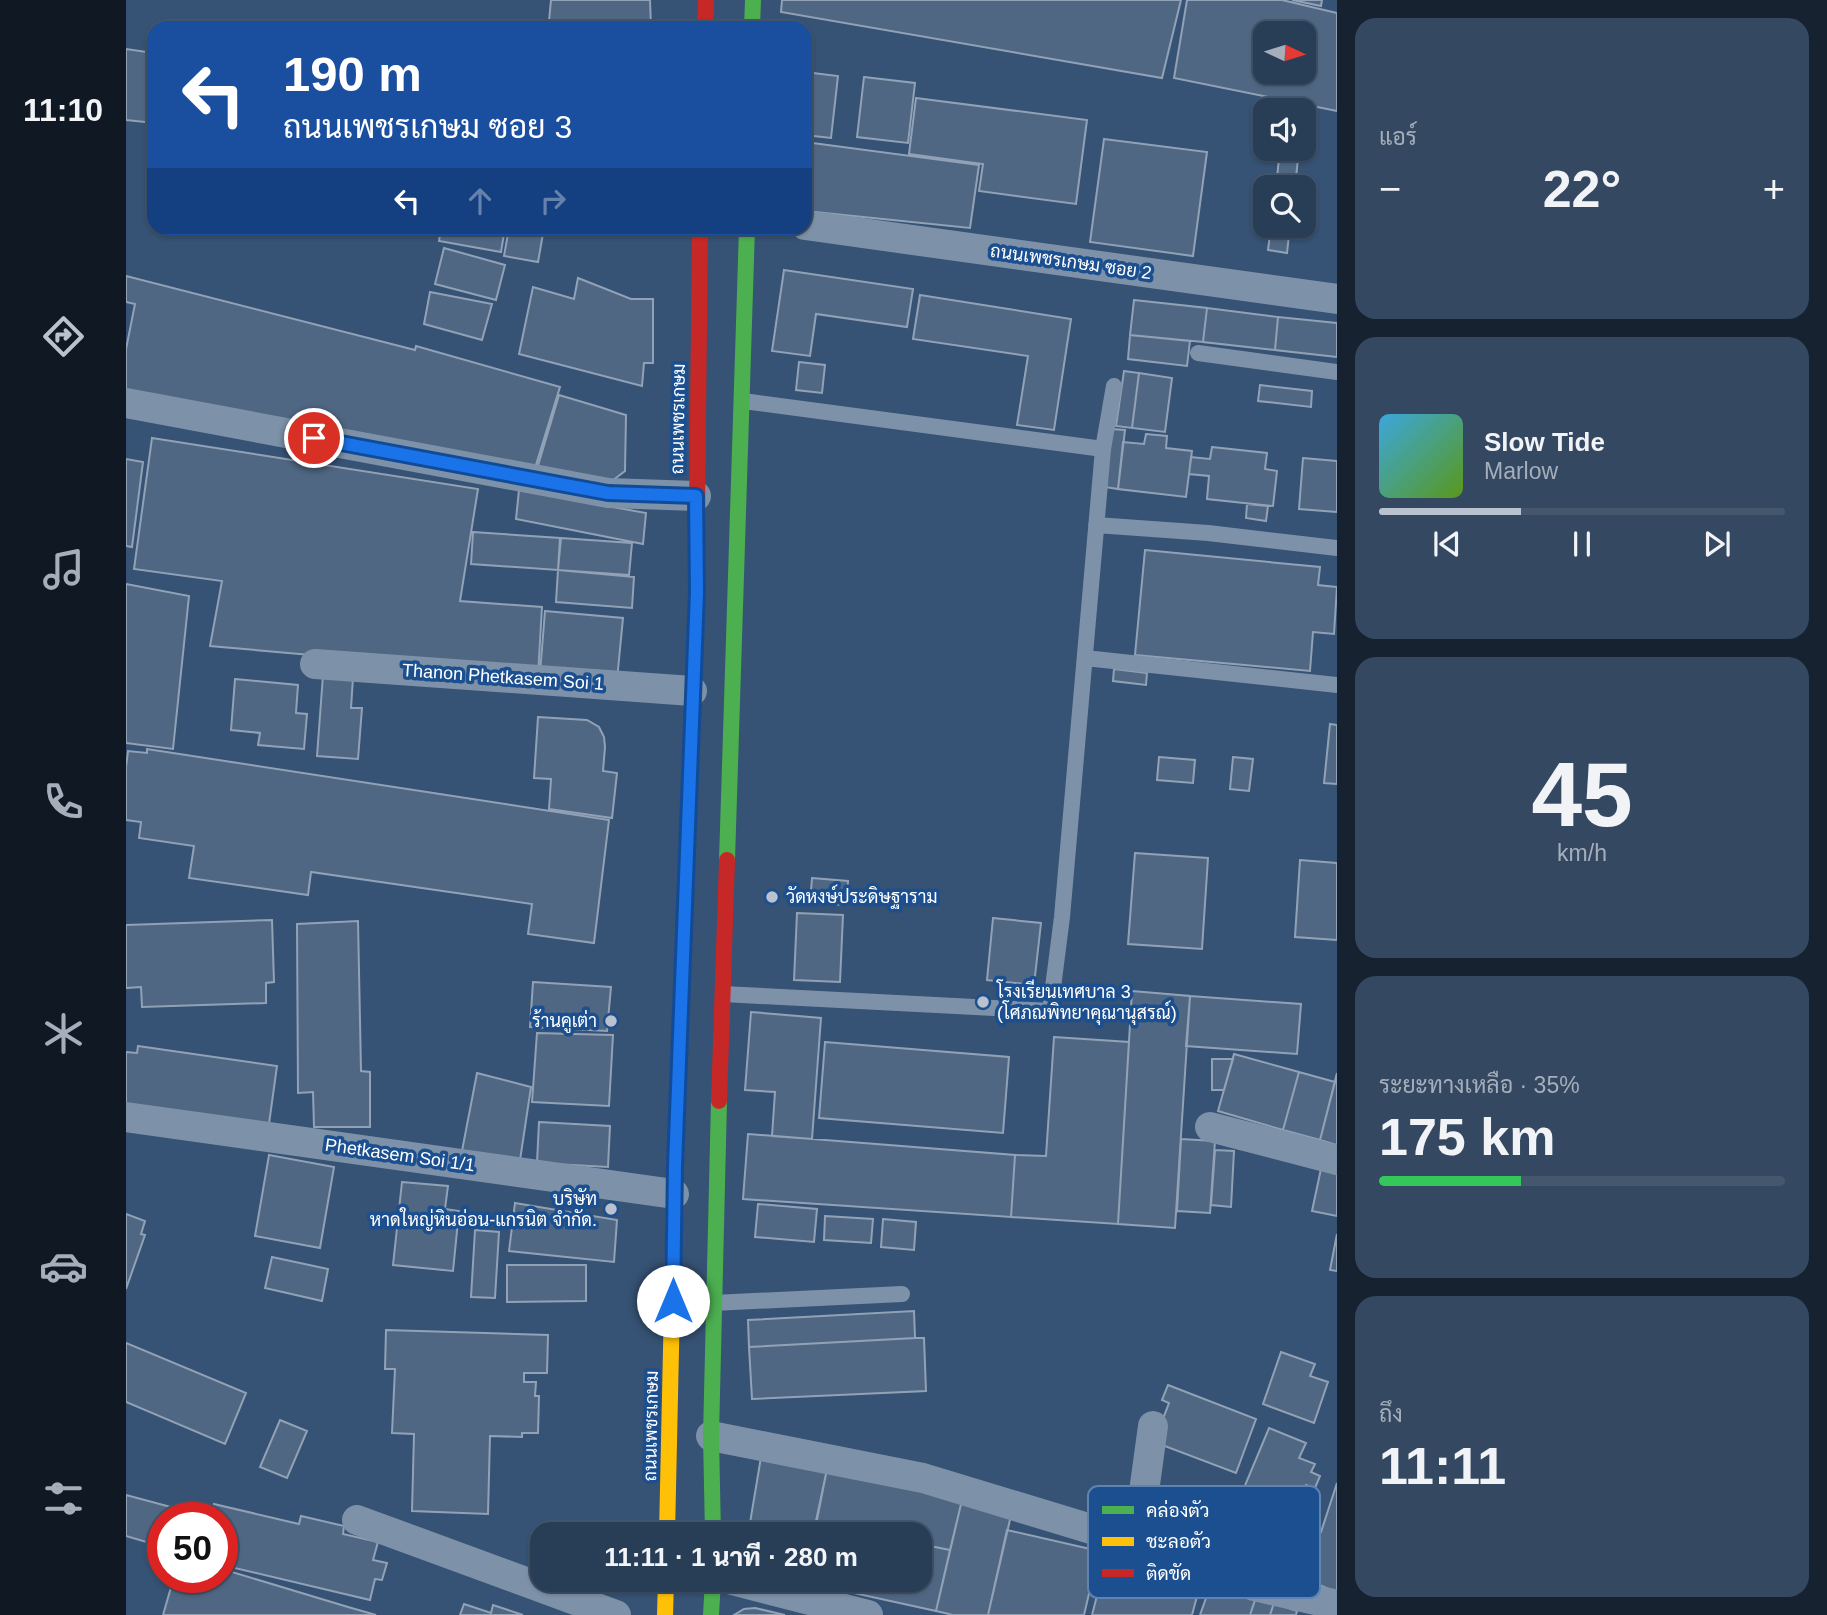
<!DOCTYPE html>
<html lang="th">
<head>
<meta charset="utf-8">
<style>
	body { margin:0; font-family:Helvetica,Sarabun,sans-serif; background:#344961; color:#f1f3f6; height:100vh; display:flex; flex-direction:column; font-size:26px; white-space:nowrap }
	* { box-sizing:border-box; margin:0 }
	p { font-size:23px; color:#a5aeba }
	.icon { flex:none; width:38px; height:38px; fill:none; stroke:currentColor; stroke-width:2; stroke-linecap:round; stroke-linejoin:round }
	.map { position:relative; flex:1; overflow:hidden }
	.details { display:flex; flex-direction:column; gap:18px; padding:18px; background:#162230; width:490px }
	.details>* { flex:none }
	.guide { position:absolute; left:21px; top:21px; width:665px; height:214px; border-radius:21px; box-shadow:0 2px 5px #0004,0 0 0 2px #44576d; background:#1a4fa0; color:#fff; overflow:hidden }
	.needle { width:46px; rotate:94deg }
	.buttons { position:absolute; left:1127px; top:21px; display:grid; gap:14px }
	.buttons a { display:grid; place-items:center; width:63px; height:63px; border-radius:14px; background:#283e57; box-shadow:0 2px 5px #0004,0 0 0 2px #44576d; font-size:35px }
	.speed { position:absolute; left:21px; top:1502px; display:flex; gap:14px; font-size:35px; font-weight:700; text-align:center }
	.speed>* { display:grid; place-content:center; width:91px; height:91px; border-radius:50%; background:#283e57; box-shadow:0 2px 5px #0004,0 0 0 2px #44576d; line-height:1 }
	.speed .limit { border:10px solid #d22; background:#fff; color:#111 }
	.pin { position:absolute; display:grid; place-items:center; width:60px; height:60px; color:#fff; margin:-30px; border:4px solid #fff; border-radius:50%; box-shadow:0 2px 7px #0007 }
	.me { position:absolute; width:77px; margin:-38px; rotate:0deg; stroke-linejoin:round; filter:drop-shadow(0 0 5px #0008) }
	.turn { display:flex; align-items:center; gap:24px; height:147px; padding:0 21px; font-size:32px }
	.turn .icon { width:91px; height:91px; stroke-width:2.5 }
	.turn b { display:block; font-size:49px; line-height:60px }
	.lanes { display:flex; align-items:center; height:66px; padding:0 21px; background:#0003; justify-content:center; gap:35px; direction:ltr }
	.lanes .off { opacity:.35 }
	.big { font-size:52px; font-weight:800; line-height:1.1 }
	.details .widget { flex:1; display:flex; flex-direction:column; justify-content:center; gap:10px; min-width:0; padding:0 24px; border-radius:21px; background:#344961 }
	.details .dial { align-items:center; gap:0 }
	.dial b { font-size:91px; line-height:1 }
	.song { display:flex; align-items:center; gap:21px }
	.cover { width:84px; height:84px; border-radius:10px; background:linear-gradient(135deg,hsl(200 70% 55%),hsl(90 70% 35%)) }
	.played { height:7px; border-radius:4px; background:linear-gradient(90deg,#b9c2ce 35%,#44576d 35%) }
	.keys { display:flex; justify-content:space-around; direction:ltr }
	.heat { display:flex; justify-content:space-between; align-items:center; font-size:38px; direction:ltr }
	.charge { height:10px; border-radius:5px; background:linear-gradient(90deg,#34c759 35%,#44576d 0) }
	.trip { position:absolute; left:404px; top:1522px; width:402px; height:70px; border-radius:21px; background:#283e57; box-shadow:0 2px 5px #0004,0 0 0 2px #44576d; font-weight:800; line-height:70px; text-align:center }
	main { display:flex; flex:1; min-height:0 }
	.dock { display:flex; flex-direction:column; width:126px; justify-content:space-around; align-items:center; background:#101923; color:#a5aeba }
	.dock .icon { width:49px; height:49px }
	.dock .current { color:#b9c2ce }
	.dock b { font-size:32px; color:#f1f3f6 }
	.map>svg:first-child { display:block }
</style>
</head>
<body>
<main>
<nav class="dock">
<b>11:10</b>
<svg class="icon current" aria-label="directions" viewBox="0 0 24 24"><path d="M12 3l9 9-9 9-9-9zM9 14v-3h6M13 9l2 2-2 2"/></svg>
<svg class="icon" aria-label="music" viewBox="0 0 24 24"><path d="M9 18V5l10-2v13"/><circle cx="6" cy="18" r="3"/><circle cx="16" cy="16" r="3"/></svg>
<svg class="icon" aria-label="phone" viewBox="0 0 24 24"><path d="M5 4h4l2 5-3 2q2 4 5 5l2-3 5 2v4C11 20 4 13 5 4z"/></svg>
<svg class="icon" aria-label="climate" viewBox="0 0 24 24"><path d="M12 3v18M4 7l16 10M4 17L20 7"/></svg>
<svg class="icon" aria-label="car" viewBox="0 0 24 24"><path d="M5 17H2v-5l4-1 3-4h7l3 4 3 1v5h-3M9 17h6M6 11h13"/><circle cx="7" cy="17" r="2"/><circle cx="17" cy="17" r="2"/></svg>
<svg class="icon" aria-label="filters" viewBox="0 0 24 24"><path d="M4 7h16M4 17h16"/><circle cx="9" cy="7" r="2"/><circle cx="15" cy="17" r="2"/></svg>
</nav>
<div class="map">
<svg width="1211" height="1615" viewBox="0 0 1211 1615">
	<rect width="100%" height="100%" fill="#365274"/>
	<path fill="#506783" stroke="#92a2b6" stroke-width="2" fill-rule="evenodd" d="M 425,0 L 524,0 L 525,28 L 339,28 L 339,22 L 413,28 L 413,21 L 423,21 Z
		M 656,0 L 1055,0 L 1036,78 L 655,12 Z
		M 1061,0 L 1156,0 L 1211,13 L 1211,111 L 1048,78 ZM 1139,33 L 1178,33 L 1178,72 L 1139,72 Z
		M 1166,0 L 1196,0 L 1195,6 Z
		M 0,49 L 28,53 L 28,123 L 0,120 Z
		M 679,72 L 712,76 L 705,138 L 679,135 Z
		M 738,77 L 789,83 L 782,143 L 731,137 Z
		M 790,98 L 961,120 L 950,204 L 853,191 L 857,164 L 783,154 Z
		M 978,139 L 1081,152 L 1067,256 L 964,242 Z
		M 679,142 L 853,165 L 844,228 L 679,211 Z
		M 1154,149 L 1173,149 L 1169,187 L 1150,187 Z
		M 1145,226 L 1164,226 L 1161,253 L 1142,250 Z
		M 315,228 L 379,228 L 375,252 L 313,241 Z
		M 383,228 L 418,228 L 412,262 L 378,256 Z
		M 429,228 L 480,228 L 479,233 Z
		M 318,248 L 379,265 L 370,300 L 309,284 Z
		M 658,270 L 787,289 L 781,327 L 690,314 L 684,356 L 646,351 Z
		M 0,276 L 289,350 L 290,346 L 434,387 L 409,468 L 0,391 L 0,349 L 9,304 L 0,302 Z
		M 452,278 L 505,299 L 527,299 L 527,363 L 518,363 L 516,386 L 393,354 L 407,287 L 448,299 Z
		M 304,292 L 366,304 L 356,340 L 298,324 Z
		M 794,295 L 945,319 L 928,430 L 891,425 L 902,356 L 787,339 Z
		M 1008,300 L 1081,308 L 1077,342 L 1004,335 Z
		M 1081,308 L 1152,317 L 1149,350 L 1077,342 Z
		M 1152,317 L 1211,323 L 1211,357 L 1149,350 Z
		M 1004,335 L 1064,341 L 1061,366 L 1002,359 Z
		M 673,362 L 699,365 L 696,393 L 670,390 Z
		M 998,371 L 1013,373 L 1006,428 L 990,426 Z
		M 1013,373 L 1046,378 L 1039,432 L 1006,428 Z
		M 1134,385 L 1186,391 L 1185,407 L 1132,401 Z
		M 433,395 L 500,415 L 499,471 L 482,484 L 411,469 Z
		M 986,429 L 999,430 L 992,489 L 979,487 Z
		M 1020,434 L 1041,436 L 1040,448 L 1066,451 L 1060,497 L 992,489 L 997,442 L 1018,444 Z
		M 26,438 L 352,489 L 334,601 L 416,607 L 412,675 L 84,646 L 96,581 L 8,569 Z
		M 1086,447 L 1141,453 L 1139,469 L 1151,471 L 1147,506 L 1081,499 L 1083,476 L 1063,474 L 1065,457 L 1084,459 Z
		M 1177,458 L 1211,461 L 1211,512 L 1173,509 Z
		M 0,459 L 17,462 L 6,547 L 0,546 Z
		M 393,490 L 520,513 L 517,544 L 390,519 Z
		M 1121,504 L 1142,506 L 1140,521 L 1120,518 Z
		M 347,532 L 434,538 L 432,570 L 345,564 Z
		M 435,538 L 506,543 L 503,575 L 432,570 Z
		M 1019,550 L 1194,567 L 1192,585 L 1211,587 L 1208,634 L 1187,632 L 1184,671 L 1009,655 Z
		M 432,570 L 508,577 L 506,608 L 430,602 Z
		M 0,584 L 63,596 L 47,749 L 0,743 Z
		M 419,611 L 497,618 L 491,680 L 414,673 Z
		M 988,669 L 1021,673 L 1020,685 L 987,681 Z
		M 197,675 L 227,678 L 225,708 L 236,708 L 232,759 L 191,756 Z
		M 109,679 L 172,685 L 170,713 L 181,714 L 178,749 L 132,745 L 134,733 L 105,730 Z
		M 412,717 L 461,720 L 473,727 L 478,737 L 479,747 L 477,771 L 491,773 L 486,818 L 423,809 L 425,779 L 408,778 Z
		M 1204,724 L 1211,725 L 1211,784 L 1198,783 Z
		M 21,749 L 483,820 L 468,943 L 402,934 L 406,904 L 185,872 L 182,895 L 63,878 L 68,846 L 13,838 L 15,822 L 0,820 L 0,767 L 2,751 L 21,753 Z
		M 1033,757 L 1069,760 L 1067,783 L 1031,780 Z
		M 1107,757 L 1127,759 L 1123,791 L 1104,789 Z
		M 1009,853 L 1082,858 L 1076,949 L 1002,944 Z
		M 1174,860 L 1211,863 L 1211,940 L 1169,937 Z
		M 686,878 L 722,881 L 721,905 L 684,903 Z
		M 671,913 L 717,915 L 714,982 L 668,980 Z
		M 867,918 L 915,923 L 908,985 L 861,980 Z
		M 146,920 L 148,982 L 140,983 L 140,1003 L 16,1007 L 15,987 L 0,988 L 0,925 Z
		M 232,921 L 235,1071 L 244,1072 L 244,1127 L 188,1127 L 187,1092 L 172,1093 L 171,924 Z
		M 407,982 L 485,987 L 481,1031 L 404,1027 Z
		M 1006,991 L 1064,996 L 1049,1228 L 992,1224 Z
		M 1064,996 L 1175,1004 L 1171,1054 L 1060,1046 Z
		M 625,1012 L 695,1018 L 686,1139 L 646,1136 L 649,1092 L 619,1090 Z
		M 411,1033 L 487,1035 L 483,1106 L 406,1102 Z
		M 928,1037 L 1003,1042 L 992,1224 L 885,1217 L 889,1155 L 920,1156 Z
		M 699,1042 L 883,1057 L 877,1133 L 693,1118 Z
		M 12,1046 L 151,1066 L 142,1131 L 0,1111 L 0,1052 L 11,1053 Z
		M 1108,1054 L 1173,1072 L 1157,1130 L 1092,1111 Z
		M 1086,1059 L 1107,1059 L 1098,1090 L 1086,1090 Z
		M 1173,1072 L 1209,1082 L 1194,1140 L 1157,1130 Z
		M 351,1073 L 405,1087 L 393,1167 L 335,1156 Z
		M 1211,1073 L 1211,1145 L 1194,1140 Z
		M 413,1122 L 484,1126 L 482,1167 L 411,1163 Z
		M 622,1134 L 889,1155 L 885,1217 L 617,1199 Z
		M 1055,1139 L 1089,1141 L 1084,1213 L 1051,1211 Z
		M 1089,1150 L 1108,1151 L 1105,1207 L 1085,1205 Z
		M 143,1155 L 208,1167 L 194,1248 L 129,1236 Z
		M 1196,1164 L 1211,1167 L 1211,1216 L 1186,1211 Z
		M 276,1182 L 322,1186 L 319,1209 L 333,1211 L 327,1271 L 267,1265 Z
		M 389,1203 L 491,1220 L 488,1262 L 383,1251 Z
		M 632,1204 L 691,1209 L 688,1242 L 629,1237 Z
		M 0,1214 L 19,1221 L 15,1234 L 19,1235 L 0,1289 Z
		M 699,1216 L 747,1219 L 745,1243 L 698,1240 Z
		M 757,1219 L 790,1222 L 788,1250 L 755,1247 Z
		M 349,1230 L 373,1232 L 369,1298 L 345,1297 Z
		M 1211,1234 L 1211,1271 L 1204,1270 Z
		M 146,1257 L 202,1269 L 196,1301 L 139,1288 Z
		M 381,1265 L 460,1265 L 460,1301 L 381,1302 Z
		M 788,1311 L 789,1338 L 623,1347 L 622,1320 Z
		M 260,1330 L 422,1335 L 421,1373 L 398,1373 L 398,1382 L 410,1382 L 409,1396 L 413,1396 L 412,1433 L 396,1433 L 396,1437 L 364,1436 L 362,1514 L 286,1511 L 288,1434 L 266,1433 L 269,1369 L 259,1369 Z
		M 789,1338 L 798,1338 L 800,1391 L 626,1399 L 623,1347 Z
		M 0,1343 L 120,1393 L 99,1444 L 0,1402 Z
		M 1155,1352 L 1189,1364 L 1184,1376 L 1202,1382 L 1188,1423 L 1137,1404 Z
		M 1042,1385 L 1130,1419 L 1110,1473 L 1028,1442 L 1043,1403 L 1036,1400 Z
		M 154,1420 L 181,1431 L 161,1478 L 134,1467 Z
		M 1143,1428 L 1180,1443 L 1173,1458 L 1189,1464 L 1185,1472 L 1194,1476 L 1189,1488 L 1180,1485 L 1176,1495 L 1160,1489 L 1143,1530 L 1124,1522 L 1105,1569 L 1087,1562 Z
		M 635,1457 L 701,1469 L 688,1535 L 622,1535 Z
		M 701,1469 L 836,1500 L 824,1550 L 794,1544 L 794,1535 L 753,1535 L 690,1521 Z
		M 1211,1483 L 1211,1592 L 1148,1567 L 1166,1520 L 1195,1532 Z
		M 0,1495 L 82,1517 L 37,1517 L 37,1547 L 0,1536 Z
		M 836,1500 L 886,1511 L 862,1615 L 827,1615 L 810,1611 Z
		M 88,1504 L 173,1524 L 175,1516 L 218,1526 L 217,1534 L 252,1542 L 247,1560 L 261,1563 L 256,1580 L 249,1579 L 244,1600 L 96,1565 L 96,1517 L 85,1517 Z
		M 690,1521 L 753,1535 L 688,1535 Z
		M 881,1530 L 973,1551 L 958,1615 L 862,1615 Z
		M 794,1544 L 824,1550 L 810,1611 L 682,1583 L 682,1580 L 794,1580 Z
		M 979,1565 L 1073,1589 L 1066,1615 L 966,1615 Z
		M 96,1569 L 222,1607 L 250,1615 L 37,1615 L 48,1577 L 96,1577 Z
		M 1086,1581 L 1130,1597 L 1124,1615 L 1074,1615 Z
		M 1130,1597 L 1148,1603 L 1144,1615 L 1124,1615 Z
		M 1148,1603 L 1171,1611 L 1170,1615 L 1144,1615 Z
		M 338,1604 L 365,1613 L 367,1605 L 397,1615 L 334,1615 Z
		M 629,1608 L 659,1615 L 608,1615 L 618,1609 Z"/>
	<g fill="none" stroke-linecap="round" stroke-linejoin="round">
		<path stroke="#7d92a8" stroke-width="16" d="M 1072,353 L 1211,372
			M 617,401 L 977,449
			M 970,525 L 1082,533 L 1211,548
			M 959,658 L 1211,685
			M 597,994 L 924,1011 L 936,917 L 977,449 L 988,386
			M 587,1303 L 776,1294"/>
		<path stroke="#7d92a8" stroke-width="30" d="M 679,225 L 1211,299
			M 0,403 L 482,493 L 570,496
			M 189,664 L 566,691
			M 0,1117 L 548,1194
			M 1084,1127 L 1211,1160
			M 585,1436 L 797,1478 L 1011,1543 L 1128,1586 L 1211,1605
			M 231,1520 L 490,1615
			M 1011,1543 L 1027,1426
			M 606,1580 L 742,1615"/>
		<path stroke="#4caf50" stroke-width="16" d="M 626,28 L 627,0
			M 601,860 L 621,228
			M 549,1164 L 570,609
			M 587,1535 L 585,1436 L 593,1101
			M 585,1615 L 587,1580"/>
		<path stroke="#ffc107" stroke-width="16" d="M 541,1535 L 549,1164
			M 539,1615 L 540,1580"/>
		<path stroke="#c62828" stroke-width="16" d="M 579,28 L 580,0
			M 570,609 L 574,228
			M 593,1101 L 601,860"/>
	</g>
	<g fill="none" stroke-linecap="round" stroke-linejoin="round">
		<defs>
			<path id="route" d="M 188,438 L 482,493 L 570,496 L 571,592 L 549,1166 L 547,1301"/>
		</defs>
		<use href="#route" stroke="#114b97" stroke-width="18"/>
		<use href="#route" stroke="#1a73e8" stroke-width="12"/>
	</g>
	<g fill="#b9c2ce" stroke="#1b4f8f" stroke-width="2.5">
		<circle cx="646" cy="897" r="7"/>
		<circle cx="857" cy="1002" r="7"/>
		<circle cx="485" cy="1021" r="7"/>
		<circle cx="485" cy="1209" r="7"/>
	</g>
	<g text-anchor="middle" stroke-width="7" stroke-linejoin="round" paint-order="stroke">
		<g font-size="18" fill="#fff" stroke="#1b4f8f">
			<text transform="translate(945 262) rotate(8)" y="6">ถนนเพชรเกษม ซอย 2</text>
			<text transform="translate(552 419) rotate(-89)" y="6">ถนนเพชรเกษม</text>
			<text transform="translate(377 677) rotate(4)" y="6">Thanon Phetkasem Soi 1</text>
			<text transform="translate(274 1155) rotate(8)" y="6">Phetkasem Soi 1/1</text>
			<text transform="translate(525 1426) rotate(-89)" y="6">ถนนเพชรเกษม</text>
		</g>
		<g font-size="18" fill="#fff" stroke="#1b4f8f" text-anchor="start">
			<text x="660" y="903">วัดหงษ์ประดิษฐาราม</text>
			<text x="871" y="998">โรงเรียนเทศบาล 3<tspan x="871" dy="21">(โศภณพิทยาคุณานุสรณ์)</tspan></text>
			<text x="471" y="1027" text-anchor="end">ร้านคูเต่า</text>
			<text x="471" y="1205" text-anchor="end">บริษัท<tspan x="471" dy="21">หาดใหญ่หินอ่อน-แกรนิต จำกัด.</tspan></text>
		</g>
	</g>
	<rect x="962" y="1486" width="232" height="112" rx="10" fill="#1b4f8f" stroke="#5f84b1" stroke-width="2"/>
	<rect x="976" y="1506" width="32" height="8" fill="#4caf50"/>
	<rect x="976" y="1537" width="32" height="9" fill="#ffc107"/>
	<rect x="976" y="1569" width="32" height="8" fill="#c62828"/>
	<g font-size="19" fill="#fff">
		<text x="1020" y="1517">คล่องตัว</text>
		<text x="1020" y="1548">ชะลอตัว</text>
		<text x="1020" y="1580">ติดขัด</text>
	</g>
</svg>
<div class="buttons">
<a><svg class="needle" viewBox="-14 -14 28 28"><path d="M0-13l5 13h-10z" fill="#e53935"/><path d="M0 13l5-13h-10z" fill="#a5aeba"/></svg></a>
<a><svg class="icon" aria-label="sound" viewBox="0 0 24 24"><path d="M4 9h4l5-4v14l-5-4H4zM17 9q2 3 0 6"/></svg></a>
<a><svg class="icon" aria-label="search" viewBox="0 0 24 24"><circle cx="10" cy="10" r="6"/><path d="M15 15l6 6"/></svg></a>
</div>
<div class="speed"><div class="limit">50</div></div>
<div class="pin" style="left:188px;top:438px;background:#d93025"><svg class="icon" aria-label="arrive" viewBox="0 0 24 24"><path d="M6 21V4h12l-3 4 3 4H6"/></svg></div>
<svg class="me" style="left:547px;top:1301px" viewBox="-20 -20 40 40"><circle r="19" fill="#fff"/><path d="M0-13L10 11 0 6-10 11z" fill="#1a73e8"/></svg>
<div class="trip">11:11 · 1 นาที · 280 m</div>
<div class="guide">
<div class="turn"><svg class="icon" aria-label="left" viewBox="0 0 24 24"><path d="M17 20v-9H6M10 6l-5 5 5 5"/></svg><div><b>190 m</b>ถนนเพชรเกษม ซอย 3</div></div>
<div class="lanes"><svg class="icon" aria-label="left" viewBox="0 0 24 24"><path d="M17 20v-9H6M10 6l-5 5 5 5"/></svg><svg class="icon off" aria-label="ahead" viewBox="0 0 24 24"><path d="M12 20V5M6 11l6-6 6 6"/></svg><svg class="icon off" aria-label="right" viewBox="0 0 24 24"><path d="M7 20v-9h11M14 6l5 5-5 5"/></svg></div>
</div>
</div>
<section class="details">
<div class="widget"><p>แอร์</p>
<div class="heat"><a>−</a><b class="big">22°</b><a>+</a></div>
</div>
<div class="widget">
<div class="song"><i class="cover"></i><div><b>Slow Tide</b><p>Marlow</p></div></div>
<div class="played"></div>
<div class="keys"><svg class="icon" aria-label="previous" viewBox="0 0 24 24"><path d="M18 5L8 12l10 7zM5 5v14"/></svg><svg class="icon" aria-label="pause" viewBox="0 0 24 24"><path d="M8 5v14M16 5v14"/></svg><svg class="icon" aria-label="next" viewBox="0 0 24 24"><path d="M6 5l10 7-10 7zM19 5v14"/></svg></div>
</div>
<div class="widget dial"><b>45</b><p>km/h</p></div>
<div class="widget"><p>ระยะทางเหลือ · 35%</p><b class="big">175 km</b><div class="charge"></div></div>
<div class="widget"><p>ถึง</p><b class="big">11:11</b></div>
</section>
</main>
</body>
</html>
